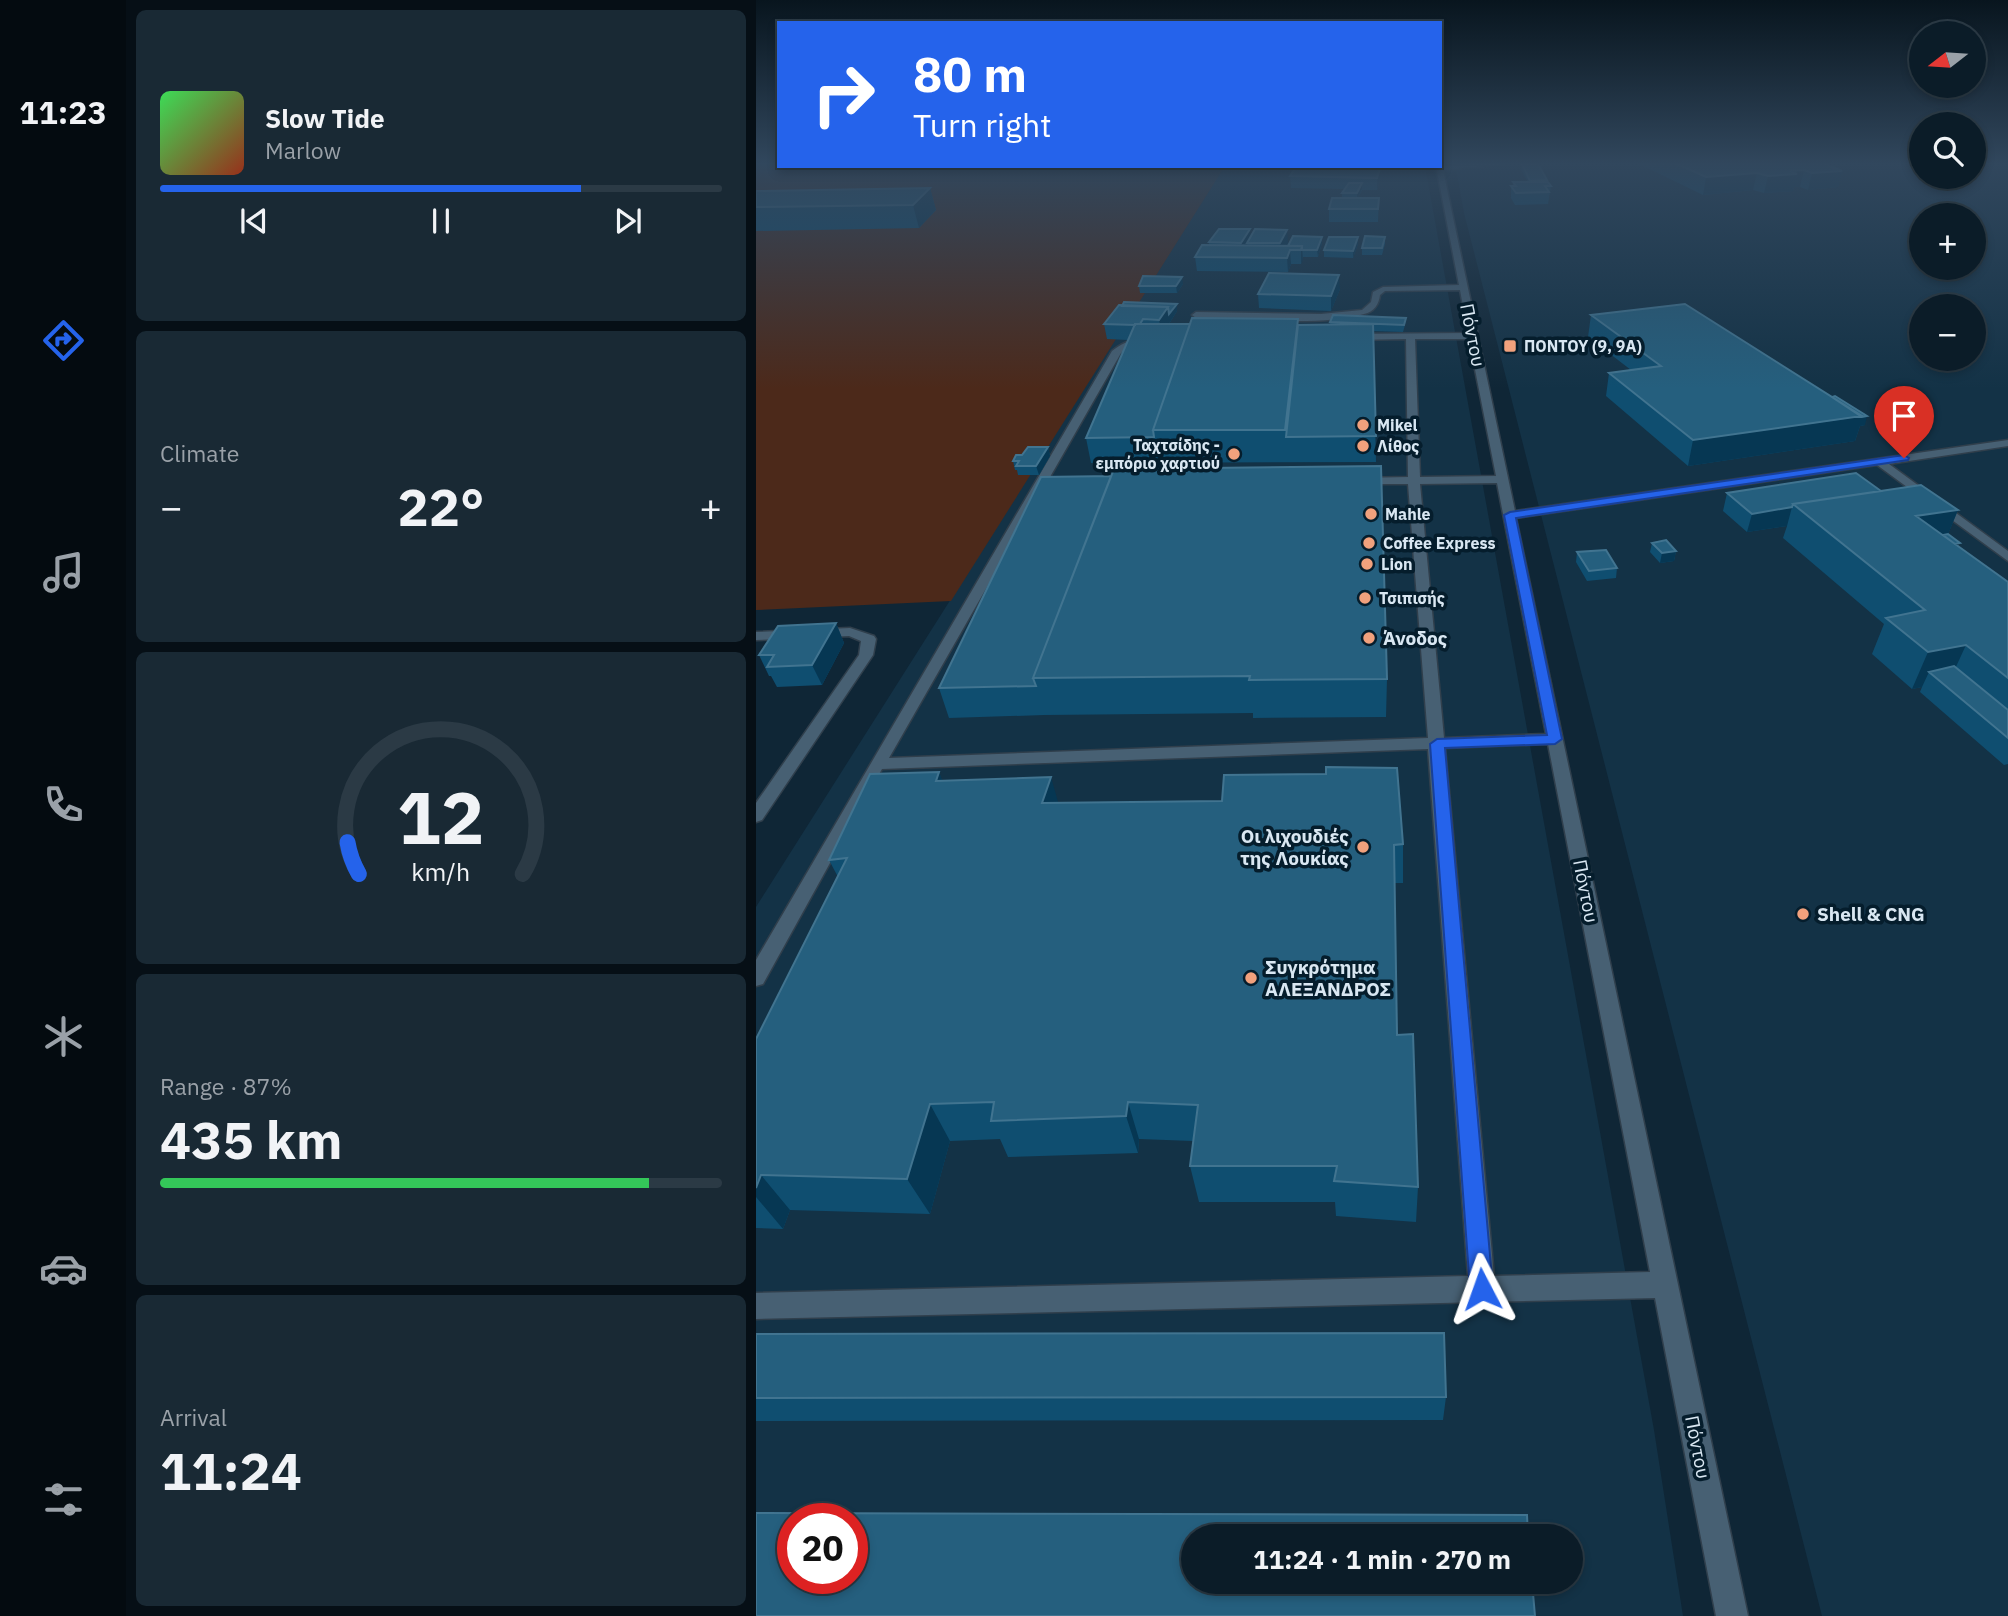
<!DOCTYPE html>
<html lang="en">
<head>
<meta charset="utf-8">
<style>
	body { margin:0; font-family:"IBM Plex Sans",sans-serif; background:#192934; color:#f1f3f6; height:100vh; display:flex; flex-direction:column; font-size:26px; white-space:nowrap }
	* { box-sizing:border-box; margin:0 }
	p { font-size:23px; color:#9aa1a8 }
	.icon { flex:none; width:38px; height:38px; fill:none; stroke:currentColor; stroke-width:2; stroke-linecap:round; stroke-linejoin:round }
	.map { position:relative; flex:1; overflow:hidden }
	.sheet { display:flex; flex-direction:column; gap:10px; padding:10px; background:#060f16; width:630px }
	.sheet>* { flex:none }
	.banner { position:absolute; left:21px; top:21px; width:665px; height:147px; border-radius:0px; box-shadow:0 4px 10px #0003,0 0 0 2px #2b3a45; background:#2563eb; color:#fff; overflow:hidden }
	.needle { width:46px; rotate:253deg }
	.fabs { position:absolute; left:1153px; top:21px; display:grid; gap:14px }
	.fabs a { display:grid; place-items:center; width:77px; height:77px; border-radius:50%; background:#0b1c28; box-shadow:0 4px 10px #0003,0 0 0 2px #2b3a45; font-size:35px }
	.speed { position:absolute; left:21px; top:1503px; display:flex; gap:14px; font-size:35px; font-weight:700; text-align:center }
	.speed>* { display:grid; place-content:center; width:91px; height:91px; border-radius:50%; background:#0b1c28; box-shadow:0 4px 10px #0003,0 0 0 2px #2b3a45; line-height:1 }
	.speed .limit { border:10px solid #d22; background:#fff; color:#111 }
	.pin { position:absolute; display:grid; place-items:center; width:60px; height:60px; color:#fff; margin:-72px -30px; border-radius:50% 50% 50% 0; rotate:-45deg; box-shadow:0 0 7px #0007 }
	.pin .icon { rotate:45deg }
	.me { position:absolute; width:77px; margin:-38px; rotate:356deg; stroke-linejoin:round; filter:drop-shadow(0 0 5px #0008) }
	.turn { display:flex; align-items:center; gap:24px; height:147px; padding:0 21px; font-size:32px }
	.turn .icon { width:91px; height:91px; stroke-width:2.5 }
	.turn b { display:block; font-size:49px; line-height:60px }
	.big { font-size:52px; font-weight:800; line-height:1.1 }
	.sheet .card { flex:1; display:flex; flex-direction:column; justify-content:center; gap:10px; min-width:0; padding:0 24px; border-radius:10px; background:#192934 }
	.sheet .dial { align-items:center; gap:0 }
	.dial svg { height:182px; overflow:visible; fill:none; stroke:#2b3a45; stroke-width:7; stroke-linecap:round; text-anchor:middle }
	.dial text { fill:#f1f3f6; stroke:none }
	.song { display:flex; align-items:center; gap:21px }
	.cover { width:84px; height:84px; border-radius:10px; background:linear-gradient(135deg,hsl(130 70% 55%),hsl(10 70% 35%)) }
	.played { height:7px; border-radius:4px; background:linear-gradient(90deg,#2563eb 75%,#2b3a45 75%) }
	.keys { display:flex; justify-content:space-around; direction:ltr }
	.heat { display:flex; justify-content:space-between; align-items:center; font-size:38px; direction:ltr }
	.charge { height:10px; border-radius:5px; background:linear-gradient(90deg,#34c759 87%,#2b3a45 0) }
	.trip { position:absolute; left:425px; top:1524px; width:402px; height:70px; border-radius:35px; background:#0b1c28; box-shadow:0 4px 10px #0003,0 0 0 2px #2b3a45; font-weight:800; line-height:70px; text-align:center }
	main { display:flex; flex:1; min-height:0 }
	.dock { display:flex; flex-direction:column; width:126px; justify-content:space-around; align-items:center; background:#040b10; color:#9aa1a8 }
	.dock .icon { width:49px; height:49px }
	.dock .on { color:#2563eb }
	.dock b { font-size:32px; color:#f1f3f6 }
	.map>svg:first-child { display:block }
</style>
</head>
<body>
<main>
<nav class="dock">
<b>11:23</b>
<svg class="icon on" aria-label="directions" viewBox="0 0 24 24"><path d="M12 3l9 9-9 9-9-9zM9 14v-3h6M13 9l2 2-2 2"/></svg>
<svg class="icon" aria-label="music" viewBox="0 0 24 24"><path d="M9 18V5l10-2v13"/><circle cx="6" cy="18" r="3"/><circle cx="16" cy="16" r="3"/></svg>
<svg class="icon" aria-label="phone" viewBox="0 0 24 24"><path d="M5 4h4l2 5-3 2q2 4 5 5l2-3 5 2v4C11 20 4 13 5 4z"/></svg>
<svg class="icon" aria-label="climate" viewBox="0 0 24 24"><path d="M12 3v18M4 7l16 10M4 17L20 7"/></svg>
<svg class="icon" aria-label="car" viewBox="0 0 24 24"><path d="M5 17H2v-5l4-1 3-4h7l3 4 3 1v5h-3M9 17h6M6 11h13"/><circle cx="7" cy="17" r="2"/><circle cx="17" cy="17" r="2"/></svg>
<svg class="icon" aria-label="filters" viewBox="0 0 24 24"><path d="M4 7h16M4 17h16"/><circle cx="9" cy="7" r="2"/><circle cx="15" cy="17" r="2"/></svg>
</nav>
<section class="sheet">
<div class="card">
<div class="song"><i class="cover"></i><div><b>Slow Tide</b><p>Marlow</p></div></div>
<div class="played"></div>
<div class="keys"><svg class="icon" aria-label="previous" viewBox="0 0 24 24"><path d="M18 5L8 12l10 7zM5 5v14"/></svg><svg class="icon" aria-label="pause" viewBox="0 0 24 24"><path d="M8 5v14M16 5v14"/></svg><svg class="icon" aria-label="next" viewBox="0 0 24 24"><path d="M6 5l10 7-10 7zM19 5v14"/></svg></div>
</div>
<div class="card"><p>Climate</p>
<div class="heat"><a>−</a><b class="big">22°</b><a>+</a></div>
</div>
<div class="card dial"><svg viewBox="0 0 100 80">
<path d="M14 69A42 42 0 1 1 86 69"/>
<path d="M14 69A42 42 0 0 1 9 55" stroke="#2563eb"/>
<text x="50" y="56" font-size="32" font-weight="700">12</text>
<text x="50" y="72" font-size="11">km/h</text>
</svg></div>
<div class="card"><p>Range · 87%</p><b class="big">435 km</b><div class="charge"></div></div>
<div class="card"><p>Arrival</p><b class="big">11:24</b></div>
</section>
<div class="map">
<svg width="1252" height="1616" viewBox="0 0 1252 1616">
	<rect width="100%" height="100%" fill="#0f2636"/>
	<path fill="#133246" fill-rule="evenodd" d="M 699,163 L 1165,163 L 1166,177 L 1218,177 L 1218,163 L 1252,163 L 1252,1616 L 1066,1616 L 708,213 ZM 1166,215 L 1218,215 L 1218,268 L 1166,268 ZM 1166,306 L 1218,306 L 1218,359 L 1166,359 Z
		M 469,166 L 669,166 L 898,1430 L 927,1616 L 0,1616 L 0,907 ZM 37,1519 L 96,1519 L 96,1578 L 37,1578 ZM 438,1536 L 816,1536 L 816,1582 L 438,1582 Z"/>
	<path fill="#4c291a" d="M 0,163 L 23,163 L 23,166 L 469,166 L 195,601 L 0,610 Z"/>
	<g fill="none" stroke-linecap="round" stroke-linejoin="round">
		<defs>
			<path id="minor" d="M 726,163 L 757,163 L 687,170 L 759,511 L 1252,440 L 1252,446 L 1133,464 L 1252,551 L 1252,561 L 1121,465 L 760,518 L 992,1616 L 960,1616 L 899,1298 L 0,1319 L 0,1293 L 712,1276 L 672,749 L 126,769 L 7,984 L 0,986 L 0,960 L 356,351 C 367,342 383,335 397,342 L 376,346 L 365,353 L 133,758 L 672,738 L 652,484 L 603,484 L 597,481 L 603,478 L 652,477 L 650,339 L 595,340 L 590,337 L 595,334 L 712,333 L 704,290 L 629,291 L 624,295 C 623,304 618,312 608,314 C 568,327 485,318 440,318 L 436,315 L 440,312 L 565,314 L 606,310 L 615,302 L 617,292 L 627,287 L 703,285 L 680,166 ZM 659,339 L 713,339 L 740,476 L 664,477 ZM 741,483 L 790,734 L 688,738 L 664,484 ZM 792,744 L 894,1272 L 738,1276 L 689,748 Z
				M 94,628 L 118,636 L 120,639 L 117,655 L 6,820 L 0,822 L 0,803 L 103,655 L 105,641 L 93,636 L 0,640 L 0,632 Z"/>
		</defs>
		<use href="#minor" stroke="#303f4c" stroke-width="3"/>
		<use href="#minor" fill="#476073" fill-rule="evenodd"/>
	</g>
	<path fill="#0f4e70" d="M 881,163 L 1067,163 L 1086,171 L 1082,187 L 1052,190 L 1044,187 L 1038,187 L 1037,191 L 1008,193 L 997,190 L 947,195 Z
		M 766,164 L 791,180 L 791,182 L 795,186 L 792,204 L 759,205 L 755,198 L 755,186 L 757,186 L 757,182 L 772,182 L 765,170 Z
		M 624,169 L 624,180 L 621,190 L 606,190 L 602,198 L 623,198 L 622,222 L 573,222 L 573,209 L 586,198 L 586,193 L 589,189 L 535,188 L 534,176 Z
		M 174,188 L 180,210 L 163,228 L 0,231 L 0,191 Z
		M 494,237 L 532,243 L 530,246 L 566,243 L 562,257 L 547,257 L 545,264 L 535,264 L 532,272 L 441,271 L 439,257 L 453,245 L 453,242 Z
		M 629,237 L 629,244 L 626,255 L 606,255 L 606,248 Z
		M 602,244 L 597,258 L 568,257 L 568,250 Z
		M 427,284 L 421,293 L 384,293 L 383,286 Z
		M 584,289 L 575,311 L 503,308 L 502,294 Z
		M 421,304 L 421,311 L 413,324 L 574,324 L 574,322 L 650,318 L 649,325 L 647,332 L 617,331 L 620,462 L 335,463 L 330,438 L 372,340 L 351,339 L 348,324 Z
		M 835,315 L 1109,425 L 1104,426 L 1099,441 L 932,466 L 850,396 L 853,373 L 875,370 L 832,337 Z
		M 292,447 L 294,456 L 283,475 L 262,475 L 261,470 L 259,470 L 257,461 L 266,455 Z
		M 285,477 L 631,679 L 630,717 L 497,718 L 497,713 L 288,715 L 193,718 L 183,688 Z
		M 1125,491 L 1202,510 L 1192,534 L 1203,547 L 1252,582 L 1252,764 L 1248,765 L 1164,692 L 1166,687 L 1156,689 L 1116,654 L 1128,624 L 1027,538 L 1031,526 L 991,532 L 967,511 L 971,493 Z
		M 896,543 L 920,551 L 918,561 L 904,563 L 894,552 Z
		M 821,552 L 861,568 L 860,578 L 831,581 L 820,562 Z
		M 80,623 L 88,643 L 66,685 L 21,687 L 15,676 L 13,676 L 3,655 Z
		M 183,772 L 186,781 L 302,803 L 647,844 L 647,883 L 638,883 L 641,1035 L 662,1187 L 660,1222 L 580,1216 L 579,1202 L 443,1202 L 434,1166 L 437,1141 L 383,1139 L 382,1153 L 252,1157 L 244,1139 L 194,1141 L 174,1214 L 34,1210 L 27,1229 L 0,1228 L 0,1039 L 82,877 L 73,860 Z
		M 0,1334 L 690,1397 L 687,1420 L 0,1421 Z"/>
	<path fill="#063753" d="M 624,169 L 624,180 L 621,190 L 621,178 Z
		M 1048,170 L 1044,187 L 1038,187 L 1037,191 L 1008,193 L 1012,176 L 1034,171 Z
		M 1086,171 L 1082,187 L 1052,190 L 1056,173 Z
		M 1001,173 L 997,190 L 947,195 L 950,177 Z
		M 606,183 L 606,189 L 601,200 L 601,193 Z
		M 174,188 L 180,210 L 163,228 L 157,205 Z
		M 494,229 L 495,243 L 491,243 L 492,247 L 486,256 L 485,243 Z
		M 531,230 L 532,243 L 525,257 L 524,243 Z
		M 566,237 L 566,243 L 562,257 L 561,250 Z
		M 602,237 L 602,244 L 597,258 L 597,251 Z
		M 546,246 L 547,260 L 545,264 L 545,250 Z
		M 534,250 L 535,264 L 532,272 L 531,258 Z
		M 583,275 L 584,289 L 575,311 L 575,296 Z
		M 426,277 L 427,284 L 421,293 L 420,286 Z
		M 421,304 L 421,311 L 406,335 L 403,320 L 412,307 Z
		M 1111,416 L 1109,425 L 1104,426 L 1099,441 L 932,466 L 937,440 Z
		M 292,447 L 294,456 L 283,475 L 280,466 Z
		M 1036,507 L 1031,526 L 991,532 L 996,514 Z
		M 1202,510 L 1188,544 L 1160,516 Z
		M 920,551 L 918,561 L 904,563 L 906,553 Z
		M 80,623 L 88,643 L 66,685 L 56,665 Z
		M 1210,645 L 1193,682 L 1173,672 L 1166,687 L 1156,689 L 1172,652 Z
		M 183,772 L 198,810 L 180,781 Z
		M 295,777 L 306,816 L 286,803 Z
		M 372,1102 L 383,1139 L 382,1153 L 370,1116 Z
		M 174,1104 L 194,1141 L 174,1214 L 151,1179 Z
		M 5,1175 L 34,1210 L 27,1229 L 0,1197 L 0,1188 Z"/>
	<path fill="#255f7e" stroke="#417490" stroke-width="2" fill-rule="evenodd" d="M 919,163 L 1067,163 L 1086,171 L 1056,173 L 1048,170 L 1034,171 L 1041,174 L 1012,176 L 1001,173 L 950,177 Z
		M 766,164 L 782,164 L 791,180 L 774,181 Z
		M 540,167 L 624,169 L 621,178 L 534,176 Z
		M 757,182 L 792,182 L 795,186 L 789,186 L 793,192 L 760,193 L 755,186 L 760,186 Z
		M 593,183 L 606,183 L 601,193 L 586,193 Z
		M 174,188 L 157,205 L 0,207 L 0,191 Z
		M 576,198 L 623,198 L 622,209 L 573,209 Z
		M 463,229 L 494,229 L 485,243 L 453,242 Z
		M 499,229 L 531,230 L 524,243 L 491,243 Z
		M 537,236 L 566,237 L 561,250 L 546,250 L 546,246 L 532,246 Z
		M 609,236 L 629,237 L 626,248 L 606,248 Z
		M 573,237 L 602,237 L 597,251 L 568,250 Z
		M 446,245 L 546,246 L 545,250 L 534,250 L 531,258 L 439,257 Z
		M 513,273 L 583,275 L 575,296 L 502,294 Z
		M 387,276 L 426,277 L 420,286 L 383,286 Z
		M 368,302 L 421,304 L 413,314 L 412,307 L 366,306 Z
		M 929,304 L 1106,416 L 937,440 L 853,373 L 905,366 L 835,315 Z
		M 363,305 L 412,307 L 403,320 L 387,319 L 384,324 L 379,324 L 379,325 L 348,324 Z
		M 577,315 L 650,318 L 648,325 L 574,322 Z
		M 436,318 L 542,319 L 529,430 L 397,430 Z
		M 379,324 L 434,324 L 397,430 L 398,437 L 330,438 Z
		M 617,324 L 620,436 L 530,437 L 542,325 Z
		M 1079,396 L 1111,416 L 1106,417 L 1076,397 Z
		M 272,447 L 292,447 L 280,466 L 260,466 L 263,461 L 257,461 L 260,455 L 266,455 Z
		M 625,466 L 631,679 L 493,680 L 494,676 L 277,678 L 358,469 Z
		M 1100,473 L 1125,491 L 1037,504 L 1036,507 L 996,514 L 971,493 Z
		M 355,476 L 277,678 L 280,686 L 183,688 L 285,477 Z
		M 1165,485 L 1202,510 L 1160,516 L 1252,582 L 1252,678 L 1210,645 L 1172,652 L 1130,618 L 1169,610 L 1037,504 Z
		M 1192,534 L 1204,543 L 1199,544 L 1187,535 Z
		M 910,540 L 920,551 L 906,553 L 896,543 Z
		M 850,550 L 861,568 L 833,571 L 821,552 Z
		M 80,623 L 56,665 L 11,667 L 18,655 L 3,655 L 22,626 Z
		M 1198,666 L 1252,710 L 1252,738 L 1173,672 Z
		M 570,767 L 641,768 L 647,844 L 638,845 L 641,1035 L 657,1034 L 662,1187 L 578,1181 L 581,1166 L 434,1166 L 442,1105 L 372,1102 L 370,1116 L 235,1121 L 238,1102 L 174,1104 L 151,1179 L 5,1175 L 0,1188 L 0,1039 L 91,858 L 73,860 L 114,774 L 183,772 L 180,781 L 295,777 L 286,803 L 466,801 L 468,775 L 570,774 Z
		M 688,1333 L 690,1397 L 0,1398 L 0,1334 Z
		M 0,1513 L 771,1515 L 772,1536 L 438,1536 L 438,1582 L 776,1582 L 779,1616 L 0,1616 ZM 37,1519 L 96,1519 L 96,1578 L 37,1578 Z"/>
	<linearGradient id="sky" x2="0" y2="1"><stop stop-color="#08151e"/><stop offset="0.42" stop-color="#31475d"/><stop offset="1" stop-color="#31475d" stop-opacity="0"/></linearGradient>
	<rect width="1252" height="389" fill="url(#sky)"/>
	<path fill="#2563eb" stroke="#184099" stroke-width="2" d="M 1148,455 L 1153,458 L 1152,460 L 760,518 L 806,739 L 799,744 L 689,748 L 737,1289 L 734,1297 L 726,1300 L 717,1297 L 714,1289 L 674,744 L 681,739 L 791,735 L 748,515 L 754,512 Z"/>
	<g fill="#f1a17d" stroke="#051d2c" stroke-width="2.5">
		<rect x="747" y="339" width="14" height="14" rx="3.5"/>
		<circle cx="607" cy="425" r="7"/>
		<circle cx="607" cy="446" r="7"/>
		<circle cx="478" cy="454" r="7"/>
		<circle cx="615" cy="514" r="7"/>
		<circle cx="613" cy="543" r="7"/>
		<circle cx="611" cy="564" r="7"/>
		<circle cx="609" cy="598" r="7"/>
		<circle cx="613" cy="638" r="7"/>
		<circle cx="607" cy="847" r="7"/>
		<circle cx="1047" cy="914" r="7"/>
		<circle cx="495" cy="978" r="7"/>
	</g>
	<g text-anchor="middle" stroke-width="7" stroke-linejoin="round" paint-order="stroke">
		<g font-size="16" font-weight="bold" fill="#d9e7f2" stroke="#051d2c" text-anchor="start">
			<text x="768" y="352">ΠΟΝΤΟΥ (9, 9Α)</text>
			<text x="621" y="431">Mikel</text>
			<text x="464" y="451" text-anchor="end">Ταχτσίδης -<tspan x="464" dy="18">εμπόριο χαρτιού</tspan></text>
			<text x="621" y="452">Λίθος</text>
			<text x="629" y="520">Mahle</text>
			<text x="627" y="549">Coffee Express</text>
			<text x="625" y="570">Lion</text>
			<text x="623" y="604">Τσιπισής</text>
		</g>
		<g font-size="19" fill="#d9e7f2" stroke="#051d2c">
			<text transform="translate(717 335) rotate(79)" y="7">Πόντου</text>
			<text transform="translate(830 891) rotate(79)" y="7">Πόντου</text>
			<text transform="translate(942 1447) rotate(79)" y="7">Πόντου</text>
		</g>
		<g font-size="19" font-weight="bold" fill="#d9e7f2" stroke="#051d2c" text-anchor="start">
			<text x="627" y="645">Άνοδος</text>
			<text x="593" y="843" text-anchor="end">Οι λιχουδιές<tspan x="593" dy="22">της Λουκίας</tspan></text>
			<text x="1061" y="921">Shell &amp; CNG</text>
			<text x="509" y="974">Συγκρότημα<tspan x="509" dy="22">ΑΛΕΞΑΝΔΡΟΣ</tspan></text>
		</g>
	</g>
</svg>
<div class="fabs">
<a><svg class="needle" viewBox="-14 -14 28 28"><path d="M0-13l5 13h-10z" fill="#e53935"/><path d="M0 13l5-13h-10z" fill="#9aa1a8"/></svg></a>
<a><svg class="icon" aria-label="search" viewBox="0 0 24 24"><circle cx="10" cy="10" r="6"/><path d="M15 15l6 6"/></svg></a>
<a>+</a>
<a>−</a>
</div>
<div class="speed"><div class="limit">20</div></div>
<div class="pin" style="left:1148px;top:458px;background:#d93025"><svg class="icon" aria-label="arrive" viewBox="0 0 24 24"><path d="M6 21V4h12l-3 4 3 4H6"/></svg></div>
<svg class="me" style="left:726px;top:1289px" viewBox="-20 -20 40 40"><path d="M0-17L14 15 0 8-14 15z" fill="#2563eb" stroke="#fff" stroke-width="4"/></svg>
<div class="trip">11:24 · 1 min · 270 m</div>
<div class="banner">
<div class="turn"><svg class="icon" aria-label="right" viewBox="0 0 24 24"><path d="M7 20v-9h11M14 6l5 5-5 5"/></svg><div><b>80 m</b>Turn right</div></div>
</div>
</div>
</main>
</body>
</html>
